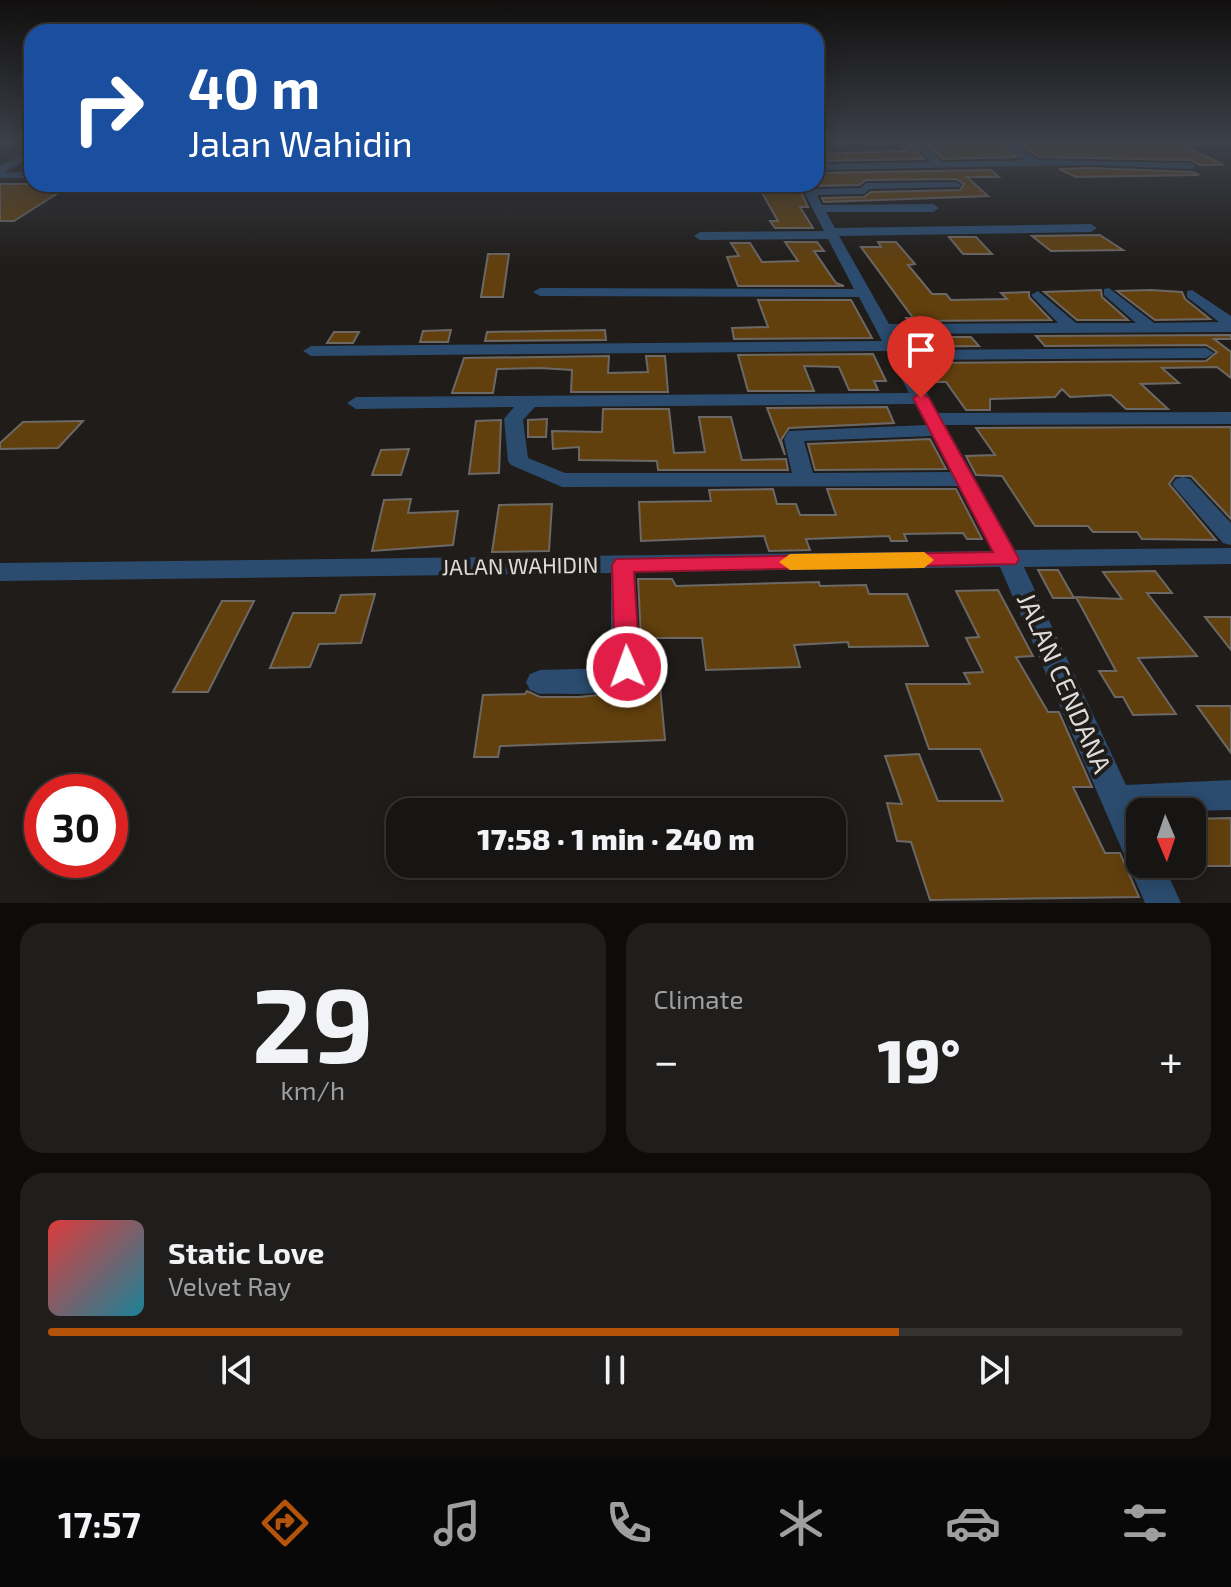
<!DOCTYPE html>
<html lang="en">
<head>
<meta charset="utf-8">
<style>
	body { margin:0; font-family:"Exo 2",sans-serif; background:#201e1c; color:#f1f3f6; height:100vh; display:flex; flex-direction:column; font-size:30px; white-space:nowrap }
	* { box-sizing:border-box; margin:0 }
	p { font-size:26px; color:#9e9fa0 }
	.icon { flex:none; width:44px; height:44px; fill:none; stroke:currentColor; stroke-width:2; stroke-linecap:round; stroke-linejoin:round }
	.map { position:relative; height:903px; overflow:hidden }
	.drawer { display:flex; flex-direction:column; gap:20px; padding:20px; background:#0d0c0a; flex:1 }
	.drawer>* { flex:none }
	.hud { position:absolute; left:24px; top:24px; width:800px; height:168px; border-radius:24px; box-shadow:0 4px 20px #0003,0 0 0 2px #363433; background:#1a4fa0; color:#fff; overflow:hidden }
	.needle { width:52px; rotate:178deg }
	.tools { position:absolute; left:1126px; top:798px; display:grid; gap:16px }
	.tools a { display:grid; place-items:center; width:80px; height:80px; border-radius:16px; background:#171513; box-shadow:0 4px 20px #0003,0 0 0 2px #363433; font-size:40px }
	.speed { position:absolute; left:24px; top:774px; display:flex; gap:16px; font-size:40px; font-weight:700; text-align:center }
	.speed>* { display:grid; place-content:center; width:104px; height:104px; border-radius:50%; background:#171513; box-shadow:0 4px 20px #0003,0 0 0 2px #363433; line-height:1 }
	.speed .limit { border:12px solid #d22; background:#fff; color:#111 }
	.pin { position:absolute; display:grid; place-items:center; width:68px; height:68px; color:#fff; margin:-82px -34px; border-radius:50% 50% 50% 0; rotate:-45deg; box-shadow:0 0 8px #0007 }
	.pin .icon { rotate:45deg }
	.me { position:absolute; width:88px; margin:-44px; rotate:358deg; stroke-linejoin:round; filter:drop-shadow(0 0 6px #0008) }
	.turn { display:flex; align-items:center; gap:28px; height:168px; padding:0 32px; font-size:36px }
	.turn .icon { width:104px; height:104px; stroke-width:2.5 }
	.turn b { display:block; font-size:56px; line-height:68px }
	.big { font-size:60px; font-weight:800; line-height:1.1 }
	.drawer .card { flex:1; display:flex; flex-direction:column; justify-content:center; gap:12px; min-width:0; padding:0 28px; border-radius:24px; background:#201e1c }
	.drawer .dial { align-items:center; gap:0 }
	.dial b { font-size:104px; line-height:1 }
	.song { display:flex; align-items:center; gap:24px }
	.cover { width:96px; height:96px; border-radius:12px; background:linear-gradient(135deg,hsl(0 70% 55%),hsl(190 70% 35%)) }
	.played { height:8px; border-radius:4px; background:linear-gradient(90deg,#b45309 75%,#363433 75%) }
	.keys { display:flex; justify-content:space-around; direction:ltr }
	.heat { display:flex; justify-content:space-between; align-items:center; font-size:44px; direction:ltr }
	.drawer .tiles { flex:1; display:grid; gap:20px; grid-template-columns:1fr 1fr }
	.card:last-child { grid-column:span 2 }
	.trip { position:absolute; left:386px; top:798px; width:460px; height:80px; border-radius:24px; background:#171513; box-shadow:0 4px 20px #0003,0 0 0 2px #363433; font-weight:800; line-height:80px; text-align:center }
	.tabs { display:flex; height:128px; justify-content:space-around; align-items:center; background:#090808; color:#9e9fa0 }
	.tabs .icon { width:56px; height:56px }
	.tabs .on { color:#b45309 }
	.tabs b { font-size:36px; color:#f1f3f6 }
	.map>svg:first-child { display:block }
</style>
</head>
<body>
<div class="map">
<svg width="1231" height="903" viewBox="0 0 1231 903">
	<rect width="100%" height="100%" fill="#1f1c19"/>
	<path fill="#62400d" stroke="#6c6865" stroke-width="2" d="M 897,142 L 907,142 L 924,159 L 816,161 L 816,154 L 906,151 Z
		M 924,142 L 996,142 L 1016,157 L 944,159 Z
		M 1015,142 L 1176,142 L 1224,165 L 1199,165 L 1191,160 L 1040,157 Z
		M 1090,168 L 1193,172 L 1199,175 L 1076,177 L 1059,169 Z
		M 991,170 L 999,177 L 967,177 L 988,196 L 824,202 L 822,198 L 864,197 L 871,192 L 960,190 L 964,184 L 956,179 L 866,180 L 859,185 L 816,186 L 816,173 Z
		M 0,184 L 72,184 L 14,221 L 0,221 Z
		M 757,184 L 798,186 L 808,207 L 800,207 L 813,228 L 775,228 L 770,221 L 778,221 Z
		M 1100,235 L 1123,250 L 1051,251 L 1032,236 Z
		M 949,237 L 976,237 L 992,254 L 963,254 Z
		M 785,242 L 817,242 L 824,251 L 814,251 L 836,283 L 844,286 L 738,286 L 727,257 L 739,256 L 731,243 L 750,243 L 762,262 L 798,261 Z
		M 878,242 L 896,242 L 915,264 L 908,265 L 932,294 L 946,294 L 951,300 L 1007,299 L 1001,293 L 1029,292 L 1029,297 L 1051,320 L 908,321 L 906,318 L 913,318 L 861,247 L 881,247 Z
		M 488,254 L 509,254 L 503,297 L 481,297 Z
		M 1101,290 L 1102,297 L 1128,320 L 1077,320 L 1044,292 Z
		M 1151,290 L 1182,292 L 1185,299 L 1210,319 L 1155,320 L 1117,291 Z
		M 758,300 L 851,300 L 872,338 L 734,339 L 732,328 L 768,327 Z
		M 451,330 L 448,342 L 420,342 L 423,331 Z
		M 605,330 L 606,340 L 485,341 L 487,332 Z
		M 334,332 L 359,332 L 353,343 L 327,343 Z
		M 1231,335 L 1231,339 L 1214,339 L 1231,352 L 1231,378 L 1217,367 L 1162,368 L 1179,383 L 1141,384 L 1168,409 L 1126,409 L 1111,395 L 1070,397 L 1062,389 L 1055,397 L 990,399 L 990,410 L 966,410 L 946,382 L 934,382 L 923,363 L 1206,361 L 1217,352 L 1206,345 L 1045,346 L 1036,336 Z
		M 905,337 L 971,337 L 979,346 L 913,347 Z
		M 873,354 L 886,381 L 874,381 L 878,390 L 849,390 L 839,367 L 804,366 L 814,391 L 748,391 L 738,355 Z
		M 609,356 L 608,373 L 648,372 L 646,356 L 665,356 L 668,392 L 571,392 L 572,370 L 540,368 L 497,369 L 493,393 L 452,393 L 464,358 Z
		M 887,407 L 894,423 L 789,428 L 781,440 L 785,455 L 767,408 Z
		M 603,409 L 669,409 L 674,453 L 705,452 L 699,417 L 731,417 L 742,460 L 786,459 L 788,470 L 658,470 L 657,461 L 579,460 L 579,447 L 553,449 L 552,431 L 602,432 Z
		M 547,419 L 546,437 L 528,437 L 528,420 Z
		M 501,420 L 499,473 L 469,474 L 476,421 Z
		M 83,421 L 58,448 L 0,449 L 0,443 L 23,422 Z
		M 1231,427 L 1231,519 L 1191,476 L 1175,476 L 1169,484 L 1216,540 L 1142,539 L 1137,532 L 1093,532 L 1088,526 L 1035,526 L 1002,476 L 976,475 L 966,456 L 995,455 L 976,428 Z
		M 930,439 L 946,469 L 815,470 L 808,444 Z
		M 409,449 L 401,475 L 372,475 L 381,450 Z
		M 773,489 L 777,504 L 796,504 L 800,515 L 836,515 L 827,489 L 956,489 L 982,539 L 967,539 L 963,533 L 904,534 L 907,541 L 891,541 L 889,536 L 806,539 L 810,550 L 769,551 L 764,536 L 641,541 L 639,502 L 711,501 L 709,490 Z
		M 411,499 L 408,513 L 458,511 L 453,545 L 372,551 L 384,500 Z
		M 552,504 L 549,551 L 492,552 L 499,505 Z
		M 1038,570 L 1058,570 L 1074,598 L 1053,598 Z
		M 1155,571 L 1172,593 L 1147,593 L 1197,656 L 1138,658 L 1176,714 L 1133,715 L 1123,697 L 1115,697 L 1099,671 L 1116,671 L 1076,597 L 1122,599 L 1103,572 Z
		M 638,579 L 672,579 L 676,586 L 819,582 L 820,586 L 866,585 L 869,594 L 907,594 L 928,646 L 849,647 L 848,642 L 794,645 L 800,667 L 706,670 L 702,638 L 641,638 Z
		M 998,590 L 1033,656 L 1016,657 L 1048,712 L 1059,712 L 1092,787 L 1073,787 L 1105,853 L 1120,853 L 1139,897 L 930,900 L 911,842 L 897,841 L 887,803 L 902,804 L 885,756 L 919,754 L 938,801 L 1003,801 L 980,749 L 929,749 L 906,684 L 970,684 L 964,673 L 983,672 L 966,638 L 979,637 L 956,591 Z
		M 375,594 L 361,643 L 319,644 L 310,667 L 270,668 L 293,613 L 335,613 L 341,595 Z
		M 222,601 L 254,601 L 208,692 L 173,692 Z
		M 1205,617 L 1231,617 L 1231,650 Z
		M 660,686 L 665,740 L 500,746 L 498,757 L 474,757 L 483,695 L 525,694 L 527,691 L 540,697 L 579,697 L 609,694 L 630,687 Z
		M 1197,706 L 1231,706 L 1231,753 Z
		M 1231,818 L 1231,866 L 1192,866 L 1192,819 Z"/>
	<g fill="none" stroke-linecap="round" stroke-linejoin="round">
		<path fill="#2b4c6f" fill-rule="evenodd" d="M 910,142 L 920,142 L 943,162 L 1025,160 L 999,142 L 1010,142 L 1039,160 L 1191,163 L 1196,166 L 1191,169 L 1090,165 L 816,170 L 816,164 L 931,162 Z
			M 32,150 L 32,157 L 4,172 L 32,172 L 32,178 L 0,178 L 0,166 Z
			M 956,182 L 961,185 L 960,187 L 870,189 L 864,194 L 817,195 L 822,205 L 933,204 L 939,208 L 933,212 L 826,212 L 835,228 L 1091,224 L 1097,228 L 1091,232 L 839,236 L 889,324 L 1058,323 L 1031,295 L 1038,291 L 1076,323 L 1136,323 L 1104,295 L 1104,289 L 1109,288 L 1154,323 L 1219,322 L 1187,297 L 1187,291 L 1192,290 L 1231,316 L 1231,332 L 894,334 L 903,350 L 1206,348 L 1214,353 L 1206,358 L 909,360 L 938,413 L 1231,412 L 1231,424 L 945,425 L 1015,550 L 1231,548 L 1231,564 L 1024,567 L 1126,785 L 1231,780 L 1231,810 L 1140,812 L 1140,864 L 1163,864 L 1181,903 L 1145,903 L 1000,567 L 635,572 L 639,675 C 627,699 565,693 540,694 L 530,690 L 526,682 L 530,674 L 540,670 L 611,668 L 611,573 L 0,581 L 0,563 L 992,551 L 958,486 L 562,487 L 511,465 L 508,461 L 504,419 L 514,407 L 356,409 L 347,403 L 356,397 L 909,393 L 887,351 L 311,356 L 303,351 L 311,346 L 882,341 L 859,297 L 540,296 L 533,292 L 540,288 L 854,289 L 828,239 L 700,240 L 694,236 L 700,232 L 824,231 L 800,184 L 810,184 L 813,189 L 860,188 L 866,183 ZM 915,404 L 926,425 L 789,431 L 784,439 L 792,473 L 565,473 L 528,458 L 523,420 L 535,407 ZM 932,436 L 951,472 L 813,473 L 804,441 Z
			M 1183,477 L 1190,479 L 1231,523 L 1231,545 L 1223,543 L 1176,489 L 1172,484 L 1176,479 Z"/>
	</g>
	<linearGradient id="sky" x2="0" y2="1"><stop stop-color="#110f0e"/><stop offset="0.53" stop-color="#3c4049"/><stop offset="1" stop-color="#3c4049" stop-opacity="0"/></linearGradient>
	<rect width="1231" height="268" fill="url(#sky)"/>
	<path fill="#e11d48" stroke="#92132f" stroke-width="2" d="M 921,393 L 929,398 L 1019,559 L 1016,564 L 634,572 L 640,667 L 636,674 L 627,677 L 618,674 L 615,667 L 612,565 L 616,559 L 993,552 L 913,398 Z"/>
	<path fill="#f59e0b" d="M 924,552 L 934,560 L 924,568 L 790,570 L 779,562 L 790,554 Z"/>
	<g text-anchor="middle" stroke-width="8" stroke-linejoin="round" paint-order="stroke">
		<g font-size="22" fill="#dedcda" stroke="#1f1c19">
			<text transform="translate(520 566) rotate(-1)" y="8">JALAN WAHIDIN</text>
		</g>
		<g font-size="26" fill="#dedcda" stroke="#1f1c19">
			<text transform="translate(1064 683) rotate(66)" y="9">JALAN CENDANA</text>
		</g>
	</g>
</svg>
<div class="tools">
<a><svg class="needle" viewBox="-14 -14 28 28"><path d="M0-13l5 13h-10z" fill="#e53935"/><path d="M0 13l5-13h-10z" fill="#9e9fa0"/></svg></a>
</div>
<div class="speed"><div class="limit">30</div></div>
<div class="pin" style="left:921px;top:398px;background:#d93025"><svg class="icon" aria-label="arrive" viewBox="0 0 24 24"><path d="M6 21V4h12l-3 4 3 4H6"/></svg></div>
<svg class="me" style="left:627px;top:667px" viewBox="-20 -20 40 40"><circle r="17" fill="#e11d48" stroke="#fff" stroke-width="3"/><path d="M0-11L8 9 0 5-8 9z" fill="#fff"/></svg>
<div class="trip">17:58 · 1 min · 240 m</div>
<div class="hud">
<div class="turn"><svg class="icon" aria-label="right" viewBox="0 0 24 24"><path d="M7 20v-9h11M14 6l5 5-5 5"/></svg><div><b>40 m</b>Jalan Wahidin</div></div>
</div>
</div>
<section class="drawer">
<div class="tiles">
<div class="card dial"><b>29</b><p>km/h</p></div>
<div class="card"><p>Climate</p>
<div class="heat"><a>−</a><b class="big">19°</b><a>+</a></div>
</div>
<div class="card">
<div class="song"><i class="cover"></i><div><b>Static Love</b><p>Velvet Ray</p></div></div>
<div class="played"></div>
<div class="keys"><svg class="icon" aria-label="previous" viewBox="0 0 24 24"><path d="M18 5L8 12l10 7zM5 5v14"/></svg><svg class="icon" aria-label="pause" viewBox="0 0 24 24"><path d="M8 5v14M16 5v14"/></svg><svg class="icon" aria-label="next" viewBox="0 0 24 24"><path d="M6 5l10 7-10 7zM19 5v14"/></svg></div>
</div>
</div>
</section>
<nav class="tabs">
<b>17:57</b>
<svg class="icon on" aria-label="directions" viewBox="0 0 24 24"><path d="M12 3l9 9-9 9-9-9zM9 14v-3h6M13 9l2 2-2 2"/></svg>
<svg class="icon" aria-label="music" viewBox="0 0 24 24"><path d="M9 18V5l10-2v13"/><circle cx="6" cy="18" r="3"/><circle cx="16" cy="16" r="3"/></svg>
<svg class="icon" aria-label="phone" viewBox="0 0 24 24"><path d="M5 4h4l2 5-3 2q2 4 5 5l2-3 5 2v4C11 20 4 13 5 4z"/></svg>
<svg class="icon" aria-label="climate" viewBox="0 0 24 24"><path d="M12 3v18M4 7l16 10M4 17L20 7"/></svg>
<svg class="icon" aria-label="car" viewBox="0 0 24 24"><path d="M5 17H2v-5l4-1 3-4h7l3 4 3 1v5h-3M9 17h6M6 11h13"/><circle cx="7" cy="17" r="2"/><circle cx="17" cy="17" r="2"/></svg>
<svg class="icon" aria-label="filters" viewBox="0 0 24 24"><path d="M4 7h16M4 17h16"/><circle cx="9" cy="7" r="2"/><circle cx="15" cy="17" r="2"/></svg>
</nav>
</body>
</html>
